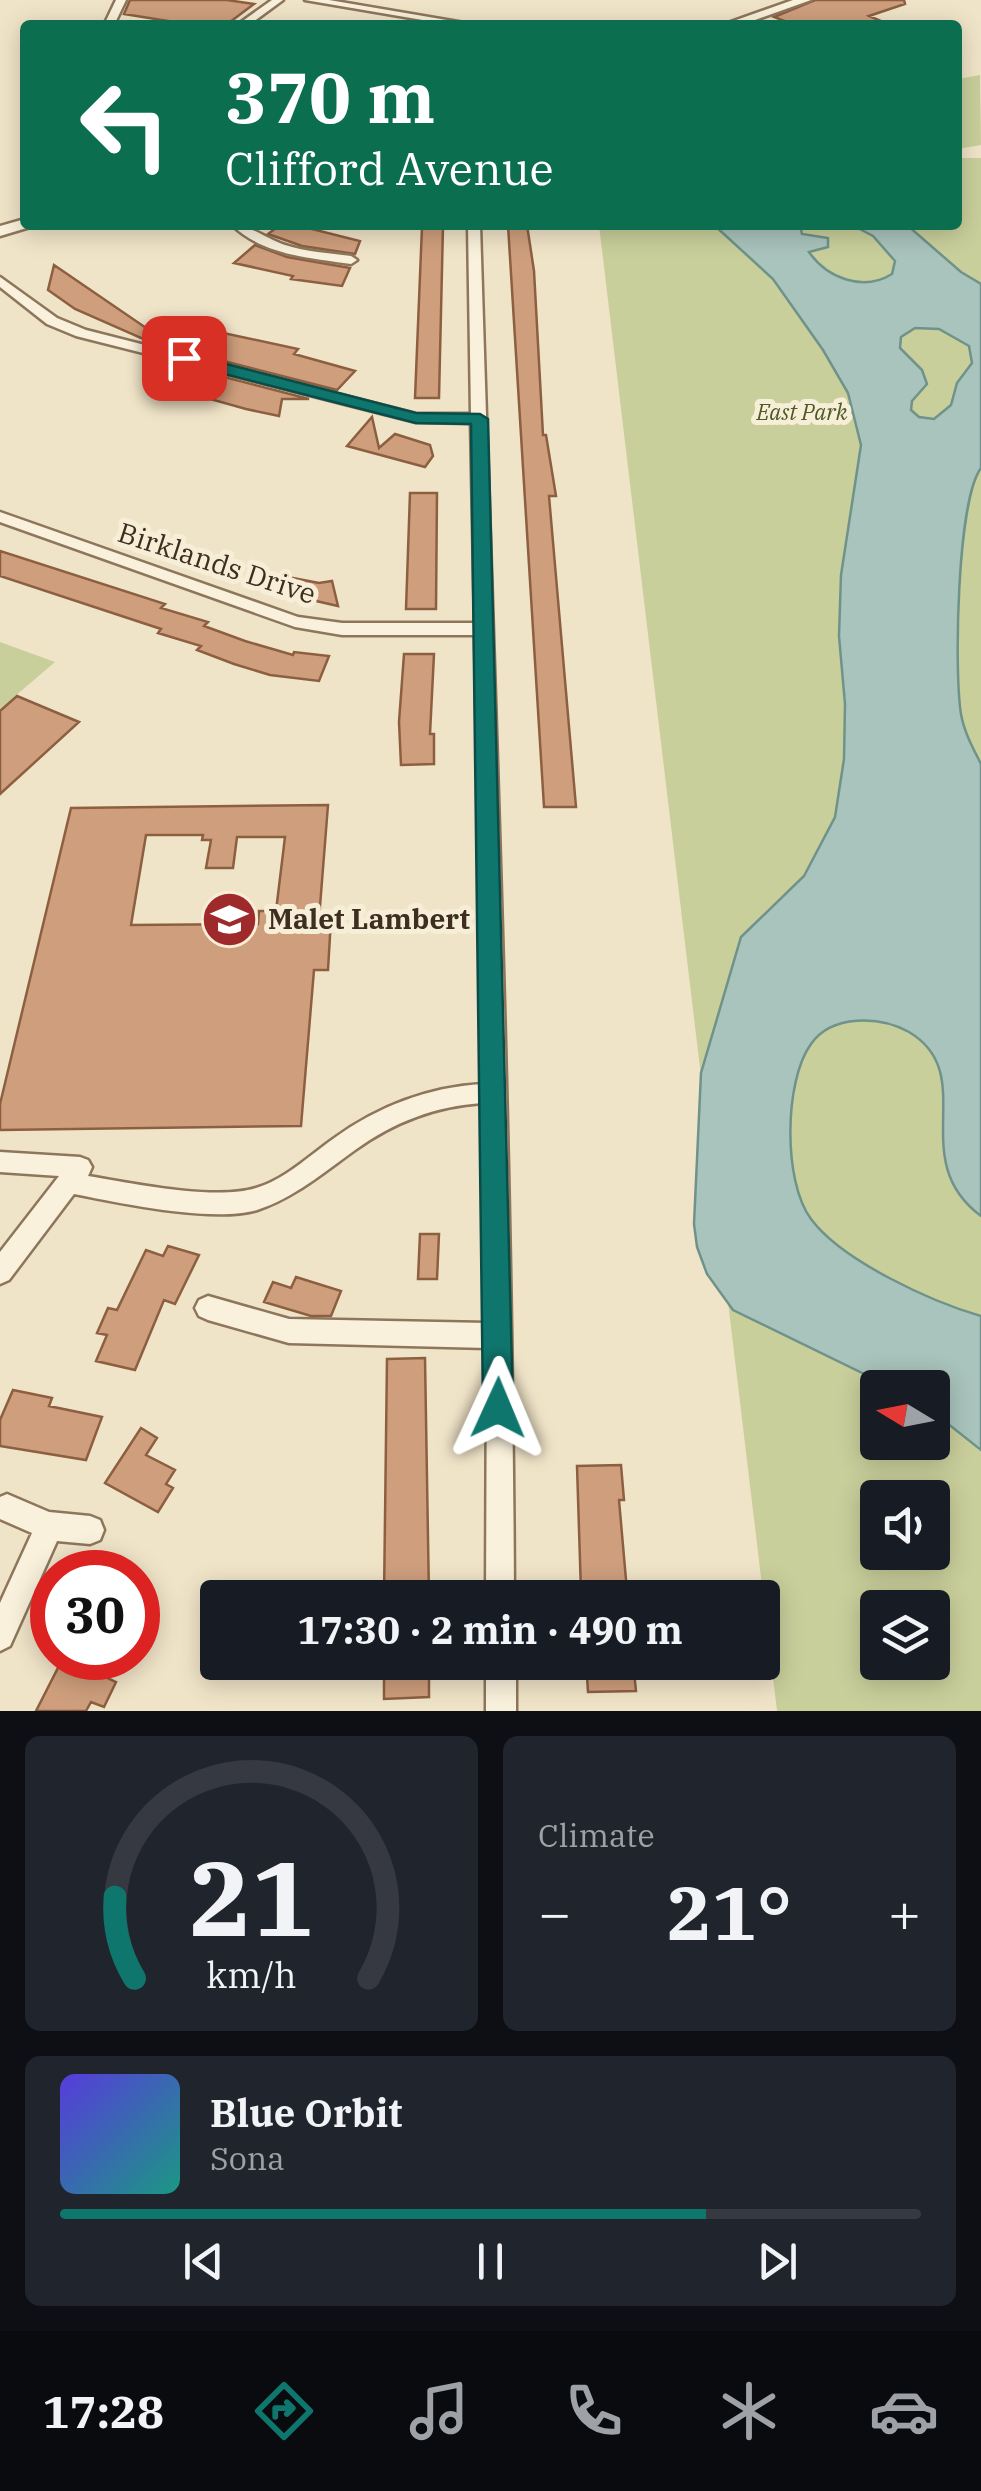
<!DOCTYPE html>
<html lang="en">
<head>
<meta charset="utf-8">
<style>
	body { margin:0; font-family:"IBM Plex Serif",serif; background:#20242c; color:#f1f3f6; height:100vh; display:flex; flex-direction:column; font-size:38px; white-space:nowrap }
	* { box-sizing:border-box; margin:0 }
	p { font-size:32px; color:#9ea1a6 }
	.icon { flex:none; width:55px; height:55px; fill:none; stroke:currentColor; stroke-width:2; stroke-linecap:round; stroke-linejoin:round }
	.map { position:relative; height:1711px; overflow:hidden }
	.sheet { display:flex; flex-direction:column; gap:25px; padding:25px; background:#0d0f14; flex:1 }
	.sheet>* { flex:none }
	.hud { position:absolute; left:20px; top:20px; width:942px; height:210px; border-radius:10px; box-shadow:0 5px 25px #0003; background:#0b6e4f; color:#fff; overflow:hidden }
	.needle { width:65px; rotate:280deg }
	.tools { position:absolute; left:860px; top:1370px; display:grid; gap:20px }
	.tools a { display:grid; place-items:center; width:90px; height:90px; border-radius:10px; background:#171b24; box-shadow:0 5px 25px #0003; font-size:50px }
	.speed { position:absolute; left:30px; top:1550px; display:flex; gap:20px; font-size:50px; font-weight:700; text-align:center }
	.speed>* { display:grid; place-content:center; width:130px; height:130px; border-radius:50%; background:#171b24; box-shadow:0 5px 25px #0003; line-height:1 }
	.speed .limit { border:15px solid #d22; background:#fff; color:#111 }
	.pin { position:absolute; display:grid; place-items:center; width:85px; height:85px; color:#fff; margin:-42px; border-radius:20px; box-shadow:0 5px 15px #0006 }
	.me { position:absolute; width:110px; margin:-55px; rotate:1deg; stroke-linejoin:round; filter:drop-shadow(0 0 8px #0008) }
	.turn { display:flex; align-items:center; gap:35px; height:210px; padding:0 40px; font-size:45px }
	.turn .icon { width:130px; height:130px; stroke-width:2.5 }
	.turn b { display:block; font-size:70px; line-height:85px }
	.big { font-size:75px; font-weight:800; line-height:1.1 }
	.sheet .card { flex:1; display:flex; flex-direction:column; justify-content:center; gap:15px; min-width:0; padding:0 35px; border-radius:15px; background:#20242c }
	.sheet .dial { align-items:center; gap:0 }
	.dial svg { height:260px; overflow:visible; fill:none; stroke:#363941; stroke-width:7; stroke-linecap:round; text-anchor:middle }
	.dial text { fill:#f1f3f6; stroke:none }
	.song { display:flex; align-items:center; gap:30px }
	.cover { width:120px; height:120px; border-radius:15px; background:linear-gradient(135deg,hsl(250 70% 55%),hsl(170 70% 35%)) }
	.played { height:10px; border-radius:5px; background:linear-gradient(90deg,#0f766e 75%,#363941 75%) }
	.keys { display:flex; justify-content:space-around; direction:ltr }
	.heat { display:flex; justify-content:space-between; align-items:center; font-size:55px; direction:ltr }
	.sheet .tiles { flex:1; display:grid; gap:25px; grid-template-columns:1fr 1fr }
	.card:last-child { grid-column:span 2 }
	.trip { position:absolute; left:200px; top:1580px; width:580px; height:100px; border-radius:10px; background:#171b24; box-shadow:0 5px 25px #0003; font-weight:800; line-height:100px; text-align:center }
	.tabs { display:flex; height:160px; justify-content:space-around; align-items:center; background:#090b0e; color:#9ea1a6 }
	.tabs .icon { width:70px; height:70px }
	.tabs .current { color:#0f766e }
	.tabs b { font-size:45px; color:#f1f3f6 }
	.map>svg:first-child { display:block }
</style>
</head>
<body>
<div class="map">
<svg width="981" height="1711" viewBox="0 0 981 1711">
	<rect width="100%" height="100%" fill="#f0e4c8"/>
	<path fill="#c9cf9b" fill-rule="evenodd" d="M 980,75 L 981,145 L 958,149 L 958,79 Z
		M 958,158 L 981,158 L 981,1711 L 777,1711 L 599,225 L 958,225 ZM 878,1388 L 932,1388 L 932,1442 L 878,1442 ZM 878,1498 L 932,1498 L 932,1552 L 878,1552 ZM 878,1608 L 932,1608 L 932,1662 L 878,1662 Z
		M 0,642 L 55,662 L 0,709 Z"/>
	<path fill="#a9c4bc" stroke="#6f938a" stroke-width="2.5" fill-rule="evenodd" d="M 714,225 L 800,225 L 802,234 L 828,238 L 828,247 L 809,252 C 827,278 863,292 892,274 L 895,261 L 873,236 L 852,225 L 907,225 L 961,272 L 981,284 L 981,468 C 957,500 954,671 961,714 C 964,732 973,748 981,764 L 981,1216 C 904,1159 981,1075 909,1032 C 880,1016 832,1014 811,1044 C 784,1081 783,1182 811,1219 C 842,1261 932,1302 981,1316 L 981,1450 L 933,1412 L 932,1388 L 891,1387 L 733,1310 L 707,1274 L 697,1247 L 694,1224 L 701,1073 L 741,937 L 804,876 L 835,817 L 844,759 L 845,704 L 839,636 L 841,575 L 861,445 L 848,393 L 823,350 L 773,279 ZM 915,328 L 939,329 L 969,346 L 972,363 L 957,383 L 951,405 L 934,419 L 919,417 L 911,410 L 912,401 L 927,384 L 922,370 L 900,348 L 901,337 Z"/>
	<path fill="#cf9f7d" stroke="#8d5f41" stroke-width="2.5" fill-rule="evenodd" d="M 130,0 L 227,0 L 254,4 L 226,25 L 193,25 L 124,14 Z
		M 815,0 L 904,0 L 905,4 L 869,16 L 890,25 L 795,25 L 774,17 Z
		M 280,225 L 296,225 L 360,241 L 355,254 L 302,246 L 268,234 Z
		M 508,225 L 527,225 L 534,271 L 543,435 L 546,435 L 556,496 L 549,496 L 576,807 L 544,807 Z
		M 443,226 L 439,398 L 415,398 L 422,227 Z
		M 255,245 L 287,257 L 350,268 L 342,286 L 291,279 L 293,276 L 234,263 Z
		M 54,265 L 155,334 L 150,342 L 75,309 L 48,290 Z
		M 172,322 L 298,349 L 294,354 L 355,371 L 337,390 L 154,343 Z
		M 193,369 L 309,399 L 282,399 L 279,416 L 246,409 L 185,392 Z
		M 372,417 L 379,448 L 395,434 L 430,445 L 433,456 L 425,467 L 347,446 Z
		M 410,493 L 437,493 L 436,609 L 406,609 Z
		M 0,551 L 165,604 L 161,608 L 208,622 L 204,626 L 245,641 L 293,655 L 294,652 L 329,656 L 319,681 L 270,675 L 234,664 L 197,650 L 201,646 L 158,633 L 161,629 L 0,576 Z
		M 272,574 L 319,583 L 332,581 L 338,606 L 268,590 Z
		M 404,654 L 434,654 L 430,734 L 434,734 L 434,764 L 401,765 L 399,722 Z
		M 17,696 L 79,722 L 0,794 L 0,711 Z
		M 328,805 L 319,919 L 331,919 L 328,970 L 314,970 L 301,1126 L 0,1130 L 0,1104 L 71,808 ZM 146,835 L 203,835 L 202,840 L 211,840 L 206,868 L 233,868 L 237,837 L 285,837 L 276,911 L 259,911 L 258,924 L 131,925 Z
		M 420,1234 L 439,1234 L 437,1279 L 418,1279 Z
		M 168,1246 L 199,1255 L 175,1304 L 164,1300 L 135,1370 L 96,1361 L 107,1335 L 97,1333 L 108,1308 L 117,1310 L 146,1250 L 163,1256 Z
		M 296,1277 L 341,1291 L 331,1316 L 311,1316 L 264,1302 L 273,1282 L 291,1288 Z
		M 425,1358 L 429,1598 L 384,1598 L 387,1359 Z
		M 13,1390 L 52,1398 L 49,1406 L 102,1417 L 86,1460 L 0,1446 L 0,1420 Z
		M 141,1428 L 157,1438 L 146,1455 L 175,1470 L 166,1484 L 173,1488 L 158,1512 L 105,1483 Z
		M 621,1465 L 624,1500 L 619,1500 L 627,1591 L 581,1592 L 577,1466 Z
		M 63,1658 L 112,1658 L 103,1676 L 116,1682 L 104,1707 L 91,1702 L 86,1711 L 36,1711 Z
		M 384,1662 L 429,1662 L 429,1697 L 384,1699 Z
		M 586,1662 L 633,1662 L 636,1691 L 588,1692 Z"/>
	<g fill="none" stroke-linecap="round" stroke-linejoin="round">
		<defs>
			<path id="minor" d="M 116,0 L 126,0 L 114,25 L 104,25 Z
				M 272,0 L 283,0 L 249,25 L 237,25 Z
				M 305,0 L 329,0 L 476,25 L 452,25 Z
				M 232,225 C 251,225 266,239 285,245 C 306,252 329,253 351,256 L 357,260 L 351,264 C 310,258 263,255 232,225 Z
				M 468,225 L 480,225 C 494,681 512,1140 514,1598 L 486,1598 L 487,1348 L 289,1343 L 208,1320 L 199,1316 L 195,1308 L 199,1300 L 208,1296 L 289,1319 L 487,1323 L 483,1103 C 435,1106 394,1122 355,1150 C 324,1172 294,1198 257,1210 C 213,1223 119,1203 74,1194 L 9,1280 L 0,1284 L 0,1252 L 59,1176 L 0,1172 L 0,1152 L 80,1157 L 88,1160 L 92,1167 L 88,1176 C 131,1183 215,1201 256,1188 C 284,1180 309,1156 333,1139 C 377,1107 428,1087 483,1084 L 475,635 L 342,635 L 295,627 L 0,522 L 0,512 L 298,617 L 342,623 L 475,623 L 471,423 L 416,422 L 76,336 L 47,324 L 0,287 L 0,277 L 57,318 L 86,330 L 416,414 L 471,414 Z
				M 7,1494 L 49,1512 L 90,1516 L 100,1520 L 104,1530 L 100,1540 L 90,1544 L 57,1541 L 10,1646 L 0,1651 L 0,1603 L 32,1533 L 0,1519 L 0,1497 Z
				M 486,1662 L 516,1662 L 516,1711 L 486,1711 Z"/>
			<path id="tertiary" d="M 793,0 L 811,0 L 741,25 L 722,25 Z
				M 25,219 L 25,225 L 30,227 L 0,236 L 0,226 Z"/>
		</defs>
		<use href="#minor" stroke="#8d765c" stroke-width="5"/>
		<use href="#tertiary" stroke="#8d765c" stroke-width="5"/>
		<use href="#minor" fill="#faf1dc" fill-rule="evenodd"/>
		<use href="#tertiary" fill="#faf1dc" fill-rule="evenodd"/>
	</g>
	<path fill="#0f766e" stroke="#0a4d48" stroke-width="2.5" d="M 184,353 L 416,413 L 480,414 L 488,419 L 513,1408 L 509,1418 L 498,1422 L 488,1418 L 483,1408 L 471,424 L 416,423 L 178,362 L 178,355 Z"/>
	<defs>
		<symbol id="school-disc" viewBox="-11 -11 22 22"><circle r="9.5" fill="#9e2a2b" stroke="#f7eed8"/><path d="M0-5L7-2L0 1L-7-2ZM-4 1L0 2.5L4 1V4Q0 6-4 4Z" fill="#fff"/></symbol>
	</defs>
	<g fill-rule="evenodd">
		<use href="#school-disc" x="198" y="888" width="63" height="63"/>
	</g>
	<g text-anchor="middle" stroke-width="10" stroke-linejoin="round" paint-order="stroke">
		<g font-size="22" font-style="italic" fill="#4d5a26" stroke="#f7eed8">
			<text x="802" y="420">East Park</text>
		</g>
		<g font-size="28" fill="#3d2e20" stroke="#f7eed8">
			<text transform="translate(217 563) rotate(18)" y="10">Birklands Drive</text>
		</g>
		<g font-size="28" font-weight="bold" fill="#3d2e20" stroke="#f7eed8" text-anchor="start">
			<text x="268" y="929">Malet Lambert</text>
		</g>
	</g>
</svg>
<div class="tools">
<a><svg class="needle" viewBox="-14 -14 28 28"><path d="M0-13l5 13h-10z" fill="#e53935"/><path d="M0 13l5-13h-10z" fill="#9ea1a6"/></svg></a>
<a><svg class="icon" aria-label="sound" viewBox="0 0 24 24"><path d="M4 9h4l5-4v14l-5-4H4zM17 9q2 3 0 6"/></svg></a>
<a><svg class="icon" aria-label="layers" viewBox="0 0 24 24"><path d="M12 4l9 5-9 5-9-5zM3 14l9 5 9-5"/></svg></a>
</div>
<div class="speed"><div class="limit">30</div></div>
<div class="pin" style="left:184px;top:358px;background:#d93025"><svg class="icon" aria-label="arrive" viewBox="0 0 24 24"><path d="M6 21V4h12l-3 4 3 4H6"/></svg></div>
<svg class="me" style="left:498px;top:1408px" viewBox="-20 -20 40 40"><path d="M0-17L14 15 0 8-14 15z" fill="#0f766e" stroke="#fff" stroke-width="4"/></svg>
<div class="trip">17:30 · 2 min · 490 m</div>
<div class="hud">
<div class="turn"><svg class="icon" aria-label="left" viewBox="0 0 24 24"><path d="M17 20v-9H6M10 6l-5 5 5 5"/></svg><div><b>370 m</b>Clifford Avenue</div></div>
</div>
</div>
<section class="sheet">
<div class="tiles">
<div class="card dial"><svg viewBox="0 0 100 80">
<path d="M14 69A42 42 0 1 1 86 69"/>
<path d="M14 69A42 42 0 0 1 8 44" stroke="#0f766e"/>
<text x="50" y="56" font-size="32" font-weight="700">21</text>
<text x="50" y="72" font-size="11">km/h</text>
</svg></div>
<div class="card"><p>Climate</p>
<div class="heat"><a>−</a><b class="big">21°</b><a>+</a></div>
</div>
<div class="card">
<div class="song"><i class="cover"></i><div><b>Blue Orbit</b><p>Sona</p></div></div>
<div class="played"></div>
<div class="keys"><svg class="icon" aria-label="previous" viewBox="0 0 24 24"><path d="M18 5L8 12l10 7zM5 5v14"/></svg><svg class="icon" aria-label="pause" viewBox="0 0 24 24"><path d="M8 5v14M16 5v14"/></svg><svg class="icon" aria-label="next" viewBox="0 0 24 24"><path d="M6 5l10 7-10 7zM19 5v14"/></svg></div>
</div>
</div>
</section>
<nav class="tabs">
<b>17:28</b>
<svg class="icon current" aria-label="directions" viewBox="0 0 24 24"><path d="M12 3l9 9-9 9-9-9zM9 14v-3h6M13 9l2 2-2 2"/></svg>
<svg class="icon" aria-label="music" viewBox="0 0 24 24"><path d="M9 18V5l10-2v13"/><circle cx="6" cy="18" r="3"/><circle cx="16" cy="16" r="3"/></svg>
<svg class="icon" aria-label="phone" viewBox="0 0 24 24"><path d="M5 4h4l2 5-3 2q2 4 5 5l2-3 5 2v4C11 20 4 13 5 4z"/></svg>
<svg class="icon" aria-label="climate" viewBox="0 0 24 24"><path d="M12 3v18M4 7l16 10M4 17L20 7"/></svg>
<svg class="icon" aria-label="car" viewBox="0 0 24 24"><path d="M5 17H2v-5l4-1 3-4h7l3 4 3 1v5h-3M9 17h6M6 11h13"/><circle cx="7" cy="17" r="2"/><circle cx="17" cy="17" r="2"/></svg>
</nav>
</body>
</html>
